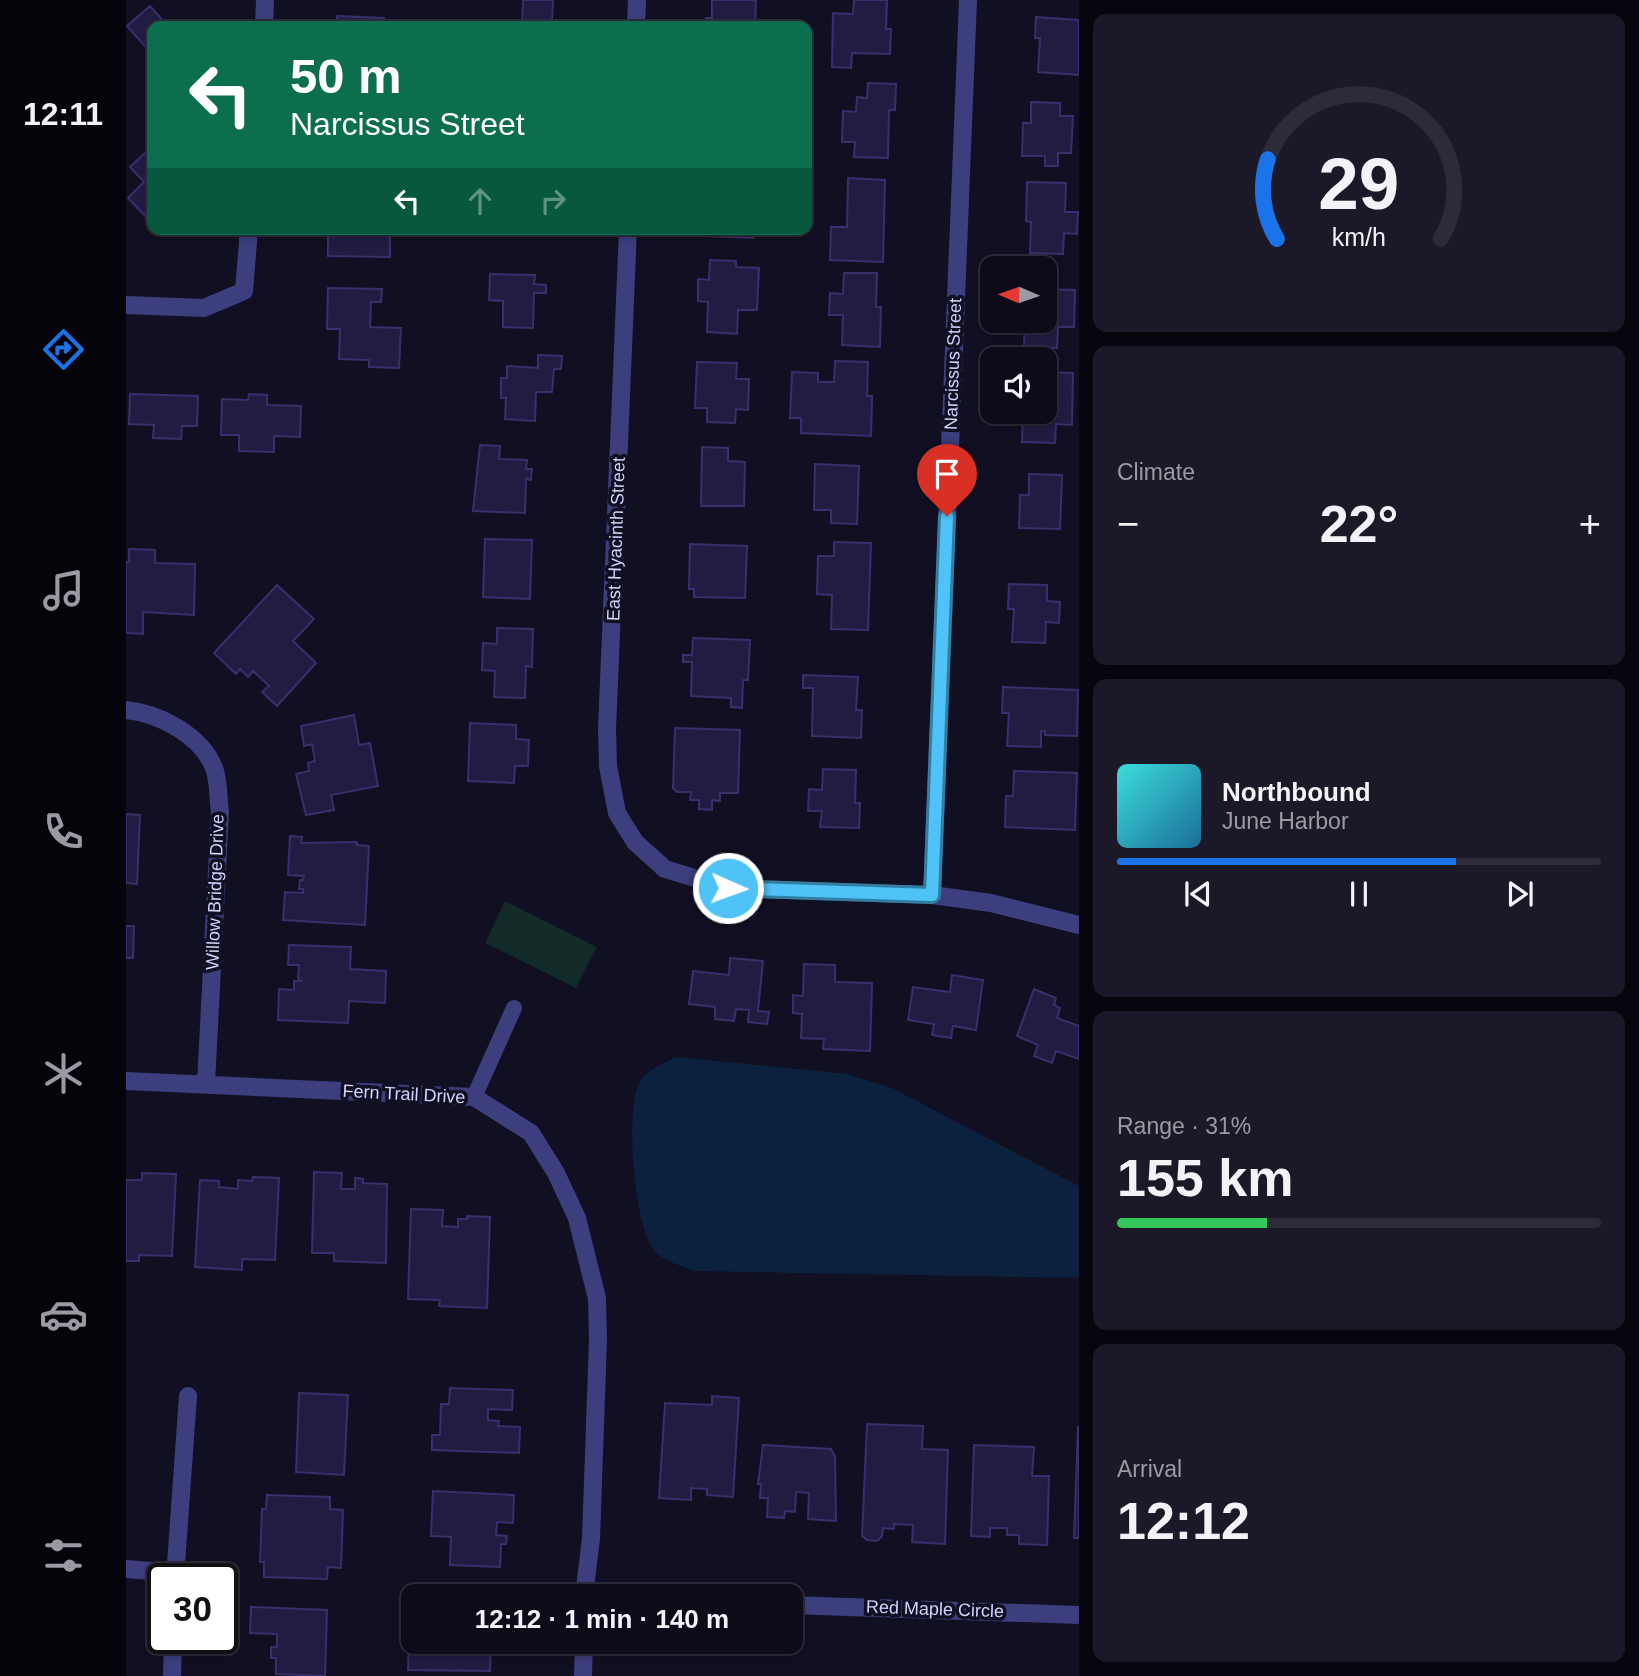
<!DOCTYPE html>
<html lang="en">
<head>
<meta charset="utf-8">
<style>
	body { margin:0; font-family:Arial,sans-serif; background:#1b1927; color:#f1f3f6; height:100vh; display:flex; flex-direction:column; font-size:26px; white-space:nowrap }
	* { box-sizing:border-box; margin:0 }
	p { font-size:23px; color:#9a9ba2 }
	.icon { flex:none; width:38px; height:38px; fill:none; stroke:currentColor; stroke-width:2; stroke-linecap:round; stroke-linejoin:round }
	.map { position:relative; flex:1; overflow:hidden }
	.sheet { display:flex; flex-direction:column; gap:14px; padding:14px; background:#07060e; width:560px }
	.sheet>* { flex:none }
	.top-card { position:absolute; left:21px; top:21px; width:665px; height:214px; border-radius:14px; box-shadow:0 4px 10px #0003,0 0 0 2px #2d2b39; background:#0b6e4f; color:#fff; overflow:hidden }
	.needle { width:46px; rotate:272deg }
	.controls { position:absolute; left:854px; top:256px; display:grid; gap:14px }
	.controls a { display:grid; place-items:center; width:77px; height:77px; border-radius:14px; background:#0d0b1a; box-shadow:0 4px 10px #0003,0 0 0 2px #2d2b39; font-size:35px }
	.speed { position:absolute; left:21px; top:1563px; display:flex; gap:14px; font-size:35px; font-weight:700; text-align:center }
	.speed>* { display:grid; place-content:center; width:91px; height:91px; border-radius:50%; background:#0d0b1a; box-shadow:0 4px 10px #0003,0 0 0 2px #2d2b39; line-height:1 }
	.speed .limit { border:4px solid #111; border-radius:10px; background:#fff; color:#111 }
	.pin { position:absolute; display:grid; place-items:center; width:60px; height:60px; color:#fff; margin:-72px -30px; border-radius:50% 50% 50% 0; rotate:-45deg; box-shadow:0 0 7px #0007 }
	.pin .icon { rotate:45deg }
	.me { position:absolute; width:77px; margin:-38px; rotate:92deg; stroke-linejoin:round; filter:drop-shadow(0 0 5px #0008) }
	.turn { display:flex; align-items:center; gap:24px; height:147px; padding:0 28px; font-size:32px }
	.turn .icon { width:91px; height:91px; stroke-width:2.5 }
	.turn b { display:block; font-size:49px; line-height:60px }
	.lanes { display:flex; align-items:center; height:66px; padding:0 28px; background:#0003; justify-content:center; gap:35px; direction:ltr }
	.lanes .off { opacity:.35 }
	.big { font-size:52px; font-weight:700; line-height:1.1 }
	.sheet .card { flex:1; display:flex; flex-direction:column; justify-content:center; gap:10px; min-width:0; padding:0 24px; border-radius:14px; background:#1b1927 }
	.sheet .dial { align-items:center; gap:0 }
	.dial svg { height:182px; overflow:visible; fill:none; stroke:#2d2b39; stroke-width:7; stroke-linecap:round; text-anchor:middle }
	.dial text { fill:#f1f3f6; stroke:none }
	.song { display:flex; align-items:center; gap:21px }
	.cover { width:84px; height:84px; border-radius:10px; background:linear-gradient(135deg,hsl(180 70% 55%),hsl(200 70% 35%)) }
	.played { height:7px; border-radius:4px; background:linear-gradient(90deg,#1a73e8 70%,#2d2b39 70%) }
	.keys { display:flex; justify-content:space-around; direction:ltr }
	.heat { display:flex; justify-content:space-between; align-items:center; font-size:38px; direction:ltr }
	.charge { height:10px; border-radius:5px; background:linear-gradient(90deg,#34c759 31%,#2d2b39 0) }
	.trip { position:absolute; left:275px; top:1584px; width:402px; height:70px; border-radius:14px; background:#0d0b1a; box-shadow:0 4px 10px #0003,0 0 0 2px #2d2b39; font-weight:700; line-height:70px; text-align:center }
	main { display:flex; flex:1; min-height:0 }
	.menu { display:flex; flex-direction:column; width:126px; justify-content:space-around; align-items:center; background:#05040a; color:#9a9ba2 }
	.menu .icon { width:49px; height:49px }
	.menu .on { color:#1a73e8 }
	.menu b { font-size:32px; color:#f1f3f6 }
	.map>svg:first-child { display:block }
</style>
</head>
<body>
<main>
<nav class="menu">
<b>12:11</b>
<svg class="icon on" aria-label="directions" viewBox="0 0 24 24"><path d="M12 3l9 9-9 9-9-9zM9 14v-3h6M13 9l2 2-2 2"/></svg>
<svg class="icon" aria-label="music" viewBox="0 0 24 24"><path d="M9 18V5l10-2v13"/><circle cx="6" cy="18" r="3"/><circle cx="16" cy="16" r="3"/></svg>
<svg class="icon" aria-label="phone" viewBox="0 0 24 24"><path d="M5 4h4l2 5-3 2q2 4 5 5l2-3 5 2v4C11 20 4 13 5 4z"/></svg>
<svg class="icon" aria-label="climate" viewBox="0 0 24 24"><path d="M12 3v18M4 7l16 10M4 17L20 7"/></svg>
<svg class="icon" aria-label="car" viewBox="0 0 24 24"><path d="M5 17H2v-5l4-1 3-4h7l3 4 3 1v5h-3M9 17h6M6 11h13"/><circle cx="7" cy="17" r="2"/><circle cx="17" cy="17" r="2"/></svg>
<svg class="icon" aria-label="filters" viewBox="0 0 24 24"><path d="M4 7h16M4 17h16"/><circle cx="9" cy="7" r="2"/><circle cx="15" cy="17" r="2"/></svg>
</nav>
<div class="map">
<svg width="953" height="1676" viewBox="0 0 953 1676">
	<rect width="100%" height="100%" fill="#110f22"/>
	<path fill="#122b29" d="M 379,901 L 471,947 L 450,988 L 359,943 Z"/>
	<path fill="#0c213d" d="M 550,1057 L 721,1074 L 766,1088 L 953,1186 L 953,1278 L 569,1271 C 553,1265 532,1260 524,1244 C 508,1211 500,1120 512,1086 C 518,1070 537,1064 550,1057 Z"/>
	<path fill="#211c42" stroke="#38306c" stroke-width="2" d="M 397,0 L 427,0 L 426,21 L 439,22 L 439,26 L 396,26 Z
		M 586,0 L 630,0 L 629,26 L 580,26 L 580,18 L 586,18 Z
		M 728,0 L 761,0 L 760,29 L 765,29 L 764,54 L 726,53 L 725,68 L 706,67 L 707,13 L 727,14 Z
		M 24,6 L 42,26 L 26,26 L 26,54 L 1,26 Z
		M 211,16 L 258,18 L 257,26 L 211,26 Z
		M 910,17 L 953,20 L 953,75 L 912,72 L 914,38 L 909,38 Z
		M 742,83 L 770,84 L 769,110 L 763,110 L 762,158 L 728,157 L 729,142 L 716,142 L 717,111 L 730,112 L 731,97 L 741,98 Z
		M 905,102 L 934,103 L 934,116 L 947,116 L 945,153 L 932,153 L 932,166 L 919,166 L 919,156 L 896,156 L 897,123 L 905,123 Z
		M 26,146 L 26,217 L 23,220 L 2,198 L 18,182 L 4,167 Z
		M 722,178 L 759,180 L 757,262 L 704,260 L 705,227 L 721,227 Z
		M 901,182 L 940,183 L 939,212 L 952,212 L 951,234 L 938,233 L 937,254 L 904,253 L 905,222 L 900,221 Z
		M 202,229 L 278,229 L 264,230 L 264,257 L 202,256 Z
		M 579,229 L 628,229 L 627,238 L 579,236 Z
		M 584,260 L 610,261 L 610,267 L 633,268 L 631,310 L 612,310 L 611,334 L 581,332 L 582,302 L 572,301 L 572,279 L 583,280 Z
		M 718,273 L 751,273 L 750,307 L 755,307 L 754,347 L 716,345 L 717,315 L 703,315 L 704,293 L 717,294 Z
		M 364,274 L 409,275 L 408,284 L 420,285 L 420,293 L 408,293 L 407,328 L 377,327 L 377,301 L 363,300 Z
		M 202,288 L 256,289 L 255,302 L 245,302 L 244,327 L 275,328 L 273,368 L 243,367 L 243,360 L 213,359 L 214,329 L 201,329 Z
		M 919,289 L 949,290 L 948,327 L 932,327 L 931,348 L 898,347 L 899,320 L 919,320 Z
		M 412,355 L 436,356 L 435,369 L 428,369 L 426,392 L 410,392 L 409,421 L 379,419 L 380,398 L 375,398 L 375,378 L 381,378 L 381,366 L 412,368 Z
		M 709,361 L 742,362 L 741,396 L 746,396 L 745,436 L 675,433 L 675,418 L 664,418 L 666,372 L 692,373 L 692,382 L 708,382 Z
		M 571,362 L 611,363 L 610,379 L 623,379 L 622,410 L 610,409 L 609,423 L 581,422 L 581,408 L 569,408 Z
		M 919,372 L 947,373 L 946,425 L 930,424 L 929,443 L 896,442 L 897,411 L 919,411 Z
		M 4,394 L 72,396 L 71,426 L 56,426 L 55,439 L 27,438 L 28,425 L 3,424 Z
		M 123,394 L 141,395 L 141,405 L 175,406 L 174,437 L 148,436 L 148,452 L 113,451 L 113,435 L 95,435 L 96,399 L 122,400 Z
		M 354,445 L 374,446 L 373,459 L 401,460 L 400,469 L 406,469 L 405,480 L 400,479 L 399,513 L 347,511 Z
		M 576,447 L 602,448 L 602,461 L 619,462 L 618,506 L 575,506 Z
		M 689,464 L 733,466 L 731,524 L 705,523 L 705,510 L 688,510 Z
		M 903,474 L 936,475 L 934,529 L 893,528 L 894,495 L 903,495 Z
		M 359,539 L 406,540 L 404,599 L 357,597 Z
		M 708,542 L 745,543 L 742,630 L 705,629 L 706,595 L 691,594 L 692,556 L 708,556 Z
		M 564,544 L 621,546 L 619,598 L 568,597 L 568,589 L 563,589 Z
		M 3,549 L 29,550 L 29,563 L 69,564 L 68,615 L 17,612 L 17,634 L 0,633 L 0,562 L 3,562 Z
		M 883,584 L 921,585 L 921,601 L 934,602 L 933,623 L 920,622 L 919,643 L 886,642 L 888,609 L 882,609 Z
		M 151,585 L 188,619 L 167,641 L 190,663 L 151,706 L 136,692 L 143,686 L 127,671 L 122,677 L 114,669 L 110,674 L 88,653 Z
		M 371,628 L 407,629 L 406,667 L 400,666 L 399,698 L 368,697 L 369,671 L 356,670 L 357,643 L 371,644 Z
		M 567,638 L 624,640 L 622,680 L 617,680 L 616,708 L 605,707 L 605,698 L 565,696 L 566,662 L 557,662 L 557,655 L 566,655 Z
		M 677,675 L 732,677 L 730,710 L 736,710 L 735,738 L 686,736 L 687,688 L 677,688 Z
		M 877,687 L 952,690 L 951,736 L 919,735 L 919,731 L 915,731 L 915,747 L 881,746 L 883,713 L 876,713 Z
		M 228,715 L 233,745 L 244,743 L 252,786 L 205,795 L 208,810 L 180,815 L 170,774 L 183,771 L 182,763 L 189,761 L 186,744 L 178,746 L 175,726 Z
		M 344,723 L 390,725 L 390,739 L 403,740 L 402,766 L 389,766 L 388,783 L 342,781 Z
		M 549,728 L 614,730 L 612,793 L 594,793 L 594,801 L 586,800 L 586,810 L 573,809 L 573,800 L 564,800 L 565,792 L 551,792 L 547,788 Z
		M 697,769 L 730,770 L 729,803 L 734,803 L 733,828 L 694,827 L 696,811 L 682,811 L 683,789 L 696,790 Z
		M 888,771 L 951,773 L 949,830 L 879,827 L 880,796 L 887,796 Z
		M 0,814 L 14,815 L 11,884 L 0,883 Z
		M 164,836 L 176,837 L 175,843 L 231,842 L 231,845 L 243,846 L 239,925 L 157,920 L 159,892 L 177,893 L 177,889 L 173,889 L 174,880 L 177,880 L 178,876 L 162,875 Z
		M 0,926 L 8,926 L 7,958 L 0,958 Z
		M 163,945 L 225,947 L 224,969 L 260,971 L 259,1003 L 223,1001 L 222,1023 L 152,1020 L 153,989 L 168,990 L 168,981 L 175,981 L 172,978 L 173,965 L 162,965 Z
		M 604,958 L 637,961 L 632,1011 L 643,1012 L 641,1024 L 622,1022 L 623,1010 L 610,1009 L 608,1021 L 589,1019 L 589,1007 L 563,1004 L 567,971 L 603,975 Z
		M 678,964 L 709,965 L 709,982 L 746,983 L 744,1051 L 697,1049 L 698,1039 L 675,1038 L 676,1014 L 667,1013 L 667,995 L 677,996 Z
		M 826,975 L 857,980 L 850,1030 L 827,1026 L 825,1038 L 806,1035 L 808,1024 L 782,1020 L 787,987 L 824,992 Z
		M 908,989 L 930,998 L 928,1005 L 934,1008 L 931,1018 L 953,1026 L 953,1059 L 930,1051 L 926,1063 L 908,1056 L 912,1045 L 891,1036 Z
		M 188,1172 L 216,1173 L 215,1189 L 229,1189 L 229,1178 L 237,1179 L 237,1183 L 261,1184 L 260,1263 L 208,1261 L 208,1253 L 186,1253 Z
		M 16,1173 L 50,1174 L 46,1256 L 13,1255 L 13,1261 L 0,1261 L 0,1180 L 16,1180 Z
		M 127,1177 L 153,1178 L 149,1260 L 116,1259 L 116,1270 L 69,1267 L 74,1180 L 93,1181 L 93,1187 L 112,1189 L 112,1180 L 126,1181 Z
		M 285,1209 L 317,1210 L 316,1226 L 332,1227 L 332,1219 L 341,1219 L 341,1216 L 364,1217 L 361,1308 L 313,1306 L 314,1300 L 282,1299 Z
		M 324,1388 L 387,1390 L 386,1410 L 362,1409 L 362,1420 L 373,1421 L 372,1426 L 394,1427 L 393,1453 L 306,1450 L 306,1435 L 314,1435 L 315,1404 L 323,1404 Z
		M 173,1393 L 222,1395 L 218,1475 L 170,1472 Z
		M 586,1396 L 613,1398 L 607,1497 L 581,1495 L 581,1489 L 565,1488 L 565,1500 L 533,1498 L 539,1403 L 586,1405 Z
		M 741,1424 L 797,1426 L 796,1449 L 822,1450 L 819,1544 L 786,1542 L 787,1525 L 768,1524 L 768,1529 L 757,1528 L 756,1536 L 751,1541 L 741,1540 L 736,1536 Z
		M 952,1427 L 953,1427 L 953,1538 L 948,1538 Z
		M 637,1445 L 705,1449 L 709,1456 L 710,1521 L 682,1519 L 683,1493 L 670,1492 L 669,1512 L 659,1511 L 658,1518 L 641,1517 L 642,1498 L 634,1498 L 635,1484 L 632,1484 Z
		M 848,1445 L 908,1447 L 906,1476 L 923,1476 L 921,1545 L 893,1544 L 893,1535 L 881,1535 L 881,1528 L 864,1528 L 864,1537 L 845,1536 Z
		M 307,1491 L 388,1495 L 387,1523 L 371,1522 L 370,1535 L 381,1536 L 380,1544 L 375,1544 L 374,1567 L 324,1565 L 325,1537 L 305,1536 Z
		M 141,1495 L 204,1497 L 204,1509 L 217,1510 L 215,1568 L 202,1567 L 201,1579 L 138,1577 L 138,1562 L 134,1562 L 136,1509 L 140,1509 Z
		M 125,1607 L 201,1610 L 199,1676 L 150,1674 L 150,1658 L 145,1658 L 145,1647 L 151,1647 L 151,1634 L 124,1633 Z
		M 284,1615 L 287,1615 L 287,1642 L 371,1642 L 371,1644 L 365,1644 L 364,1671 L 282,1670 Z"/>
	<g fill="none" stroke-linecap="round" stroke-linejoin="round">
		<path stroke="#3d3e7e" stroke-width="16" d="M 348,1097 L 388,1008"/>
		<path stroke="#3d3e7e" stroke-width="18" d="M 138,26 L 139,0
			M 510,26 L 511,0
			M 502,229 L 481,729 L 482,766 L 491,813 L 509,842 L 539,869 L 602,888 L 806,895 L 865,903 L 953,925
			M 0,305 L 78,308 L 118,291 L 123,229
			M 0,710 C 33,713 76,736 88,768 C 93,781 92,799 94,812 L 80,1084
			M 806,895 L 842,0
			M 0,1081 L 348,1097 L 405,1133 L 430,1173 L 451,1218 L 471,1298 L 472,1340 L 465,1538 L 458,1596
			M 0,1569 L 50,1573
			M 49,1578 L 62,1396
			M 665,1605 L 953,1615
			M 46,1676 L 47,1638
			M 457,1676 L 458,1642"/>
	</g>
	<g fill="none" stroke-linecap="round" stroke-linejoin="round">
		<defs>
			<path id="route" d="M 602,888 L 806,895 L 821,516"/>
		</defs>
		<use href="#route" stroke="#337fa1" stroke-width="18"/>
		<use href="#route" stroke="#4fc3f7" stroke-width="12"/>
	</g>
	<g text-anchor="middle" stroke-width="7" stroke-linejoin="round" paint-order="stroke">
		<g font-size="18" fill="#d4d2fc" stroke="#110f22">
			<text transform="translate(827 364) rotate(-88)" y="6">Narcissus Street</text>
			<text transform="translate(490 539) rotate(-88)" y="6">East Hyacinth Street</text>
			<text transform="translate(89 892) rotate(-88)" y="6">Willow Bridge Drive</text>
			<text transform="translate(278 1094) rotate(3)" y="6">Fern Trail Drive</text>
			<text transform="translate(809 1609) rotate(2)" y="6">Red Maple Circle</text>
		</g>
	</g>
</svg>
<div class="controls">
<a><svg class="needle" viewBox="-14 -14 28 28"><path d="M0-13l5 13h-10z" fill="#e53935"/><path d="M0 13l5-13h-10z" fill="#9a9ba2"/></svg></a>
<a><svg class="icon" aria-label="sound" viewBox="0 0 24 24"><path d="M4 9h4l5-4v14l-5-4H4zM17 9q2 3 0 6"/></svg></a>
</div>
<div class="speed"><div class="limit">30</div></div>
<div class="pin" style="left:821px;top:516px;background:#d93025"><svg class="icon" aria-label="arrive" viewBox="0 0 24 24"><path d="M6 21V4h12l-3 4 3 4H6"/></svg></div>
<svg class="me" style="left:602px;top:888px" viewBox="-20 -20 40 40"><circle r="17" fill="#4fc3f7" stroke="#fff" stroke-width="3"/><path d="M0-11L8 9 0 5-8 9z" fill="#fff"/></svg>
<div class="trip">12:12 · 1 min · 140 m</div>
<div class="top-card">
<div class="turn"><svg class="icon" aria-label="left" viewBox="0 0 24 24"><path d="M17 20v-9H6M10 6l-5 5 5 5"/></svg><div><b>50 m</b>Narcissus Street</div></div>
<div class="lanes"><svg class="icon" aria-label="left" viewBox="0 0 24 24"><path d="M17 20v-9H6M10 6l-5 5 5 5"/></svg><svg class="icon off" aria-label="ahead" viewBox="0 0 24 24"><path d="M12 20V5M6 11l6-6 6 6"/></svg><svg class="icon off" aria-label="right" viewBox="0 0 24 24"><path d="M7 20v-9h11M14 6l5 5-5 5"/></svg></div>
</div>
</div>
<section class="sheet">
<div class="card dial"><svg viewBox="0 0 100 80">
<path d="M14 69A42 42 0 1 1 86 69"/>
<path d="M14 69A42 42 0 0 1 10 34" stroke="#1a73e8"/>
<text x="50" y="56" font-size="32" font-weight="700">29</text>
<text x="50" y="72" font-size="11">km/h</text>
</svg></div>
<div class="card"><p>Climate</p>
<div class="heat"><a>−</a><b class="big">22°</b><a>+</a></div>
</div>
<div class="card">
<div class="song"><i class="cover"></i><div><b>Northbound</b><p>June Harbor</p></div></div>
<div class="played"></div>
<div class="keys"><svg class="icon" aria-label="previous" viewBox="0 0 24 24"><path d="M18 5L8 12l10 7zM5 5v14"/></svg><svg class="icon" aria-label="pause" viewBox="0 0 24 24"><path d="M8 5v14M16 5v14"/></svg><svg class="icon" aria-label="next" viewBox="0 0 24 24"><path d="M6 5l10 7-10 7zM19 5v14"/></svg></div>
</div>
<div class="card"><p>Range · 31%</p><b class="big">155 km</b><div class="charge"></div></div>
<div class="card"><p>Arrival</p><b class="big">12:12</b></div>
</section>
</main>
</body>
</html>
